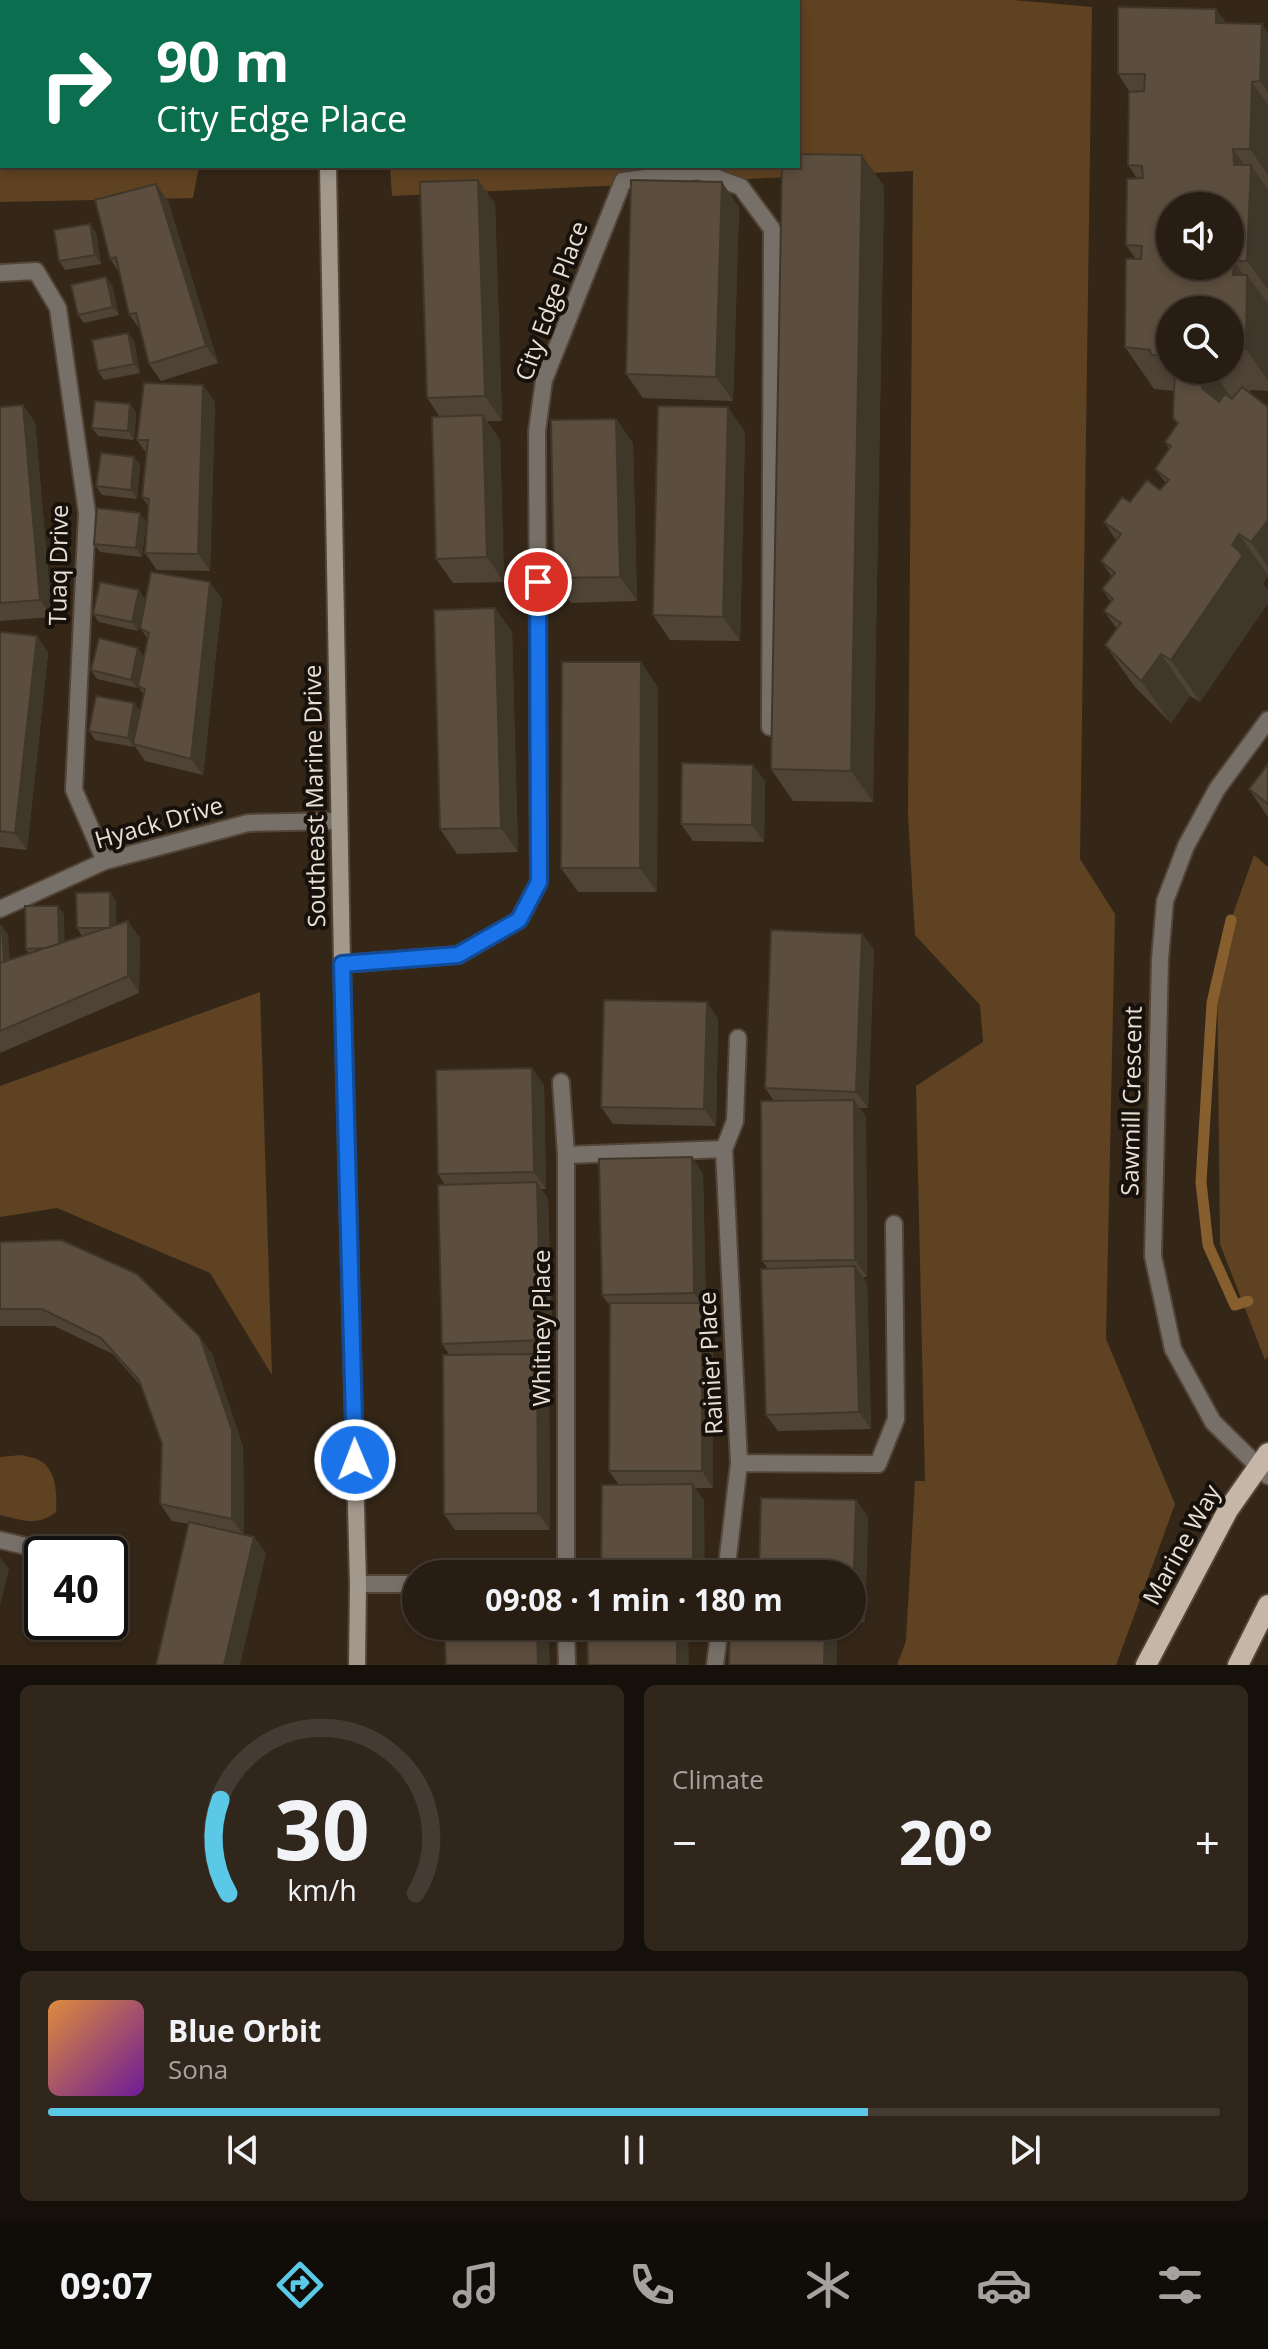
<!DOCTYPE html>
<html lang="en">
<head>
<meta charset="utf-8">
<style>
	body { margin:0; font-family:"Open Sans",sans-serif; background:#30261b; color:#f1f3f6; height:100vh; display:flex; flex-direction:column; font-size:30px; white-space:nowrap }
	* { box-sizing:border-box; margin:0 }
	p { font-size:26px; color:#a5a29f }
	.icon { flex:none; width:44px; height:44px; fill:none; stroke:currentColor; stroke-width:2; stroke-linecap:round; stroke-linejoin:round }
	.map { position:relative; height:1665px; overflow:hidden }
	.panel { display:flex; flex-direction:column; gap:20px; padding:20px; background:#16100a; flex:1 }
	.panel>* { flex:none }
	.hud { position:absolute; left:0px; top:0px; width:800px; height:168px; box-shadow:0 4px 12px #0003,0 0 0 2px #443b32; background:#0b6e4f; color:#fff; overflow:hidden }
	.fabs { position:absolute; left:1156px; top:192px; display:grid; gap:16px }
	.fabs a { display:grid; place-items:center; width:88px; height:88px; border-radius:50%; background:#281d12; box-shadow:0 4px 12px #0003,0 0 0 2px #443b32; font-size:40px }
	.speed { position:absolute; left:24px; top:1536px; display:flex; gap:16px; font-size:40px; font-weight:700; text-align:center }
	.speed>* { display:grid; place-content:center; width:104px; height:104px; border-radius:50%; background:#281d12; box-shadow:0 4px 12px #0003,0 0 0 2px #443b32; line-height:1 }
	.speed .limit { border:4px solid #111; border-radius:12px; background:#fff; color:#111 }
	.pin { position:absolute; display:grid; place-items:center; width:68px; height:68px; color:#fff; margin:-34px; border:4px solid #fff; border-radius:50%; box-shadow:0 2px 8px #0007 }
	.me { position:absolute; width:88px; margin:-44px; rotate:359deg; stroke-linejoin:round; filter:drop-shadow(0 0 6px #0008) }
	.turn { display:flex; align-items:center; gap:28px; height:168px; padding:0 24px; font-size:36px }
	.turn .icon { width:104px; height:104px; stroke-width:2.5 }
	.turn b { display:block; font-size:56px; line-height:68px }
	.big { font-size:60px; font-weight:700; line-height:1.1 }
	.panel .tile { flex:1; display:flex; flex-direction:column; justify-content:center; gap:12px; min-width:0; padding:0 28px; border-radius:12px; background:#30261b }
	.panel .dial { align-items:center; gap:0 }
	.dial svg { height:208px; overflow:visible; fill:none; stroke:#443b32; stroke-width:7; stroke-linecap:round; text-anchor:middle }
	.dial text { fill:#f1f3f6; stroke:none }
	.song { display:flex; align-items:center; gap:24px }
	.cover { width:96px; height:96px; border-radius:12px; background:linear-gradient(135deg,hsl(30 70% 55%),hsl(280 70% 35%)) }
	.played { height:8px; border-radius:4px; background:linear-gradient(90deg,#5ac8e6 70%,#443b32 70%) }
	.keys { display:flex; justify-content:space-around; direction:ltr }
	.heat { display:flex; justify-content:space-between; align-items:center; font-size:44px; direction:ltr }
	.panel .tiles { flex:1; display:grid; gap:20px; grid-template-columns:1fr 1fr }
	.tile:last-child { grid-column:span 2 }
	.trip { position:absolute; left:402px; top:1560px; width:464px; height:80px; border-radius:40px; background:#281d12; box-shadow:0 4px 12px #0003,0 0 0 2px #443b32; font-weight:700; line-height:80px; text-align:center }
	.menu { display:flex; height:128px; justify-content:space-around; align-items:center; background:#100c07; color:#a5a29f }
	.menu .icon { width:56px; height:56px }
	.menu .selected { color:#5ac8e6 }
	.menu b { font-size:36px; color:#f1f3f6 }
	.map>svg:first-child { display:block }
</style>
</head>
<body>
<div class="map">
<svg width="1268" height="1665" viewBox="0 0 1268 1665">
	<rect width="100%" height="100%" fill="#352718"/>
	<path fill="#5f4221" d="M 0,0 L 233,0 L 2,2 L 2,166 L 199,166 L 193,198 L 0,202 Z
		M 378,0 L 1012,0 L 1092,7 L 1080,859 L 1115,914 L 1106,1339 L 1175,1504 L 1116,1665 L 897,1665 L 906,1641 L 915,1481 L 925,1481 L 916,1086 L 983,1042 L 980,1005 L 915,935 L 908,815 L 913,171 L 392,196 L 390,166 L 798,166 L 798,2 Z
		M 1254,855 L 1268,867 L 1268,1356 L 1265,1360 L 1220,1244 L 1217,959 Z
		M 260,992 L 272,1375 L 210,1273 L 57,1208 L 0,1217 L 0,1086 Z
		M 22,1455 C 28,1457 37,1458 42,1462 C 57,1472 57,1496 56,1512 C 38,1527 21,1520 0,1515 L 0,1457 Z"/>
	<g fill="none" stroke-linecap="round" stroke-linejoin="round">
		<path stroke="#875f2f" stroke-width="11" d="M 1231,920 L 1212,1003 L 1201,1182 L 1208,1245 L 1235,1305 L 1248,1301"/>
		<defs>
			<path id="lane" d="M 0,273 L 36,271 L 58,308 L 87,513 L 74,790 L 105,861
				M 0,909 L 105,861 L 248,823 L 339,821
				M 0,1540 L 59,1554"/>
			<path id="street" d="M 1268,720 L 1217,789 L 1186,846 L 1165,901 L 1160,959 L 1153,1256 L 1173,1349 L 1213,1422 L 1268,1476
				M 342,964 L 458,955 L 519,920 L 539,882 L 537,431 L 544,380 L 623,181 L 699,171 L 741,187 L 772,229 L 770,727
				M 561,1082 L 566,1155 L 566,1574
				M 566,1155 L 724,1149
				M 739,1463 L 878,1464 L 896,1419 L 894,1224
				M 726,1574 L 739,1463 L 724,1149 L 735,1121 L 738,1038
				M 358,1584 L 416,1584
				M 566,1626 L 567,1665
				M 715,1665 L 720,1626"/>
			<path id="secondary" d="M 327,2 L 327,0
				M 328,166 L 342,964 L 358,1584 L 357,1665"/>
			<path id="primary" d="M 1146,1665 L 1228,1510 L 1268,1453
				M 1238,1665 L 1268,1605"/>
		</defs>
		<use href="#lane" stroke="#524436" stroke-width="20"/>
		<use href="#street" stroke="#524436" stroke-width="20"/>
		<use href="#secondary" stroke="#524436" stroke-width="20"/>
		<use href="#primary" stroke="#524436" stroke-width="24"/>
		<use href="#lane" stroke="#777069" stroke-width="16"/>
		<use href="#street" stroke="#777069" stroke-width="16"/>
		<use href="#secondary" stroke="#a3988c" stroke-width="16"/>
		<use href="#primary" stroke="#c5b6a7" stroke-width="20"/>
	</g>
	<path fill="#4f4335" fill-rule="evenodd" d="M 1216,9 L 1226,23 L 1268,33 L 1268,303 L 1267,303 L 1268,304 L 1268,391 L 1251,390 L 1249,392 L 1268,407 L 1268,576 L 1263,584 L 1268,590 L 1268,603 L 1200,702 L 1190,696 L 1171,723 L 1135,687 L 1105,645 L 1117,629 L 1104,611 L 1111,602 L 1102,589 L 1112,577 L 1101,561 L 1116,540 L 1104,522 L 1130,502 L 1160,490 L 1166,483 L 1155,469 L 1169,449 L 1165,442 L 1177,424 L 1173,418 L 1174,391 L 1154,389 L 1125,347 L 1136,259 L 1126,245 L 1137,178 L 1128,165 L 1130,92 L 1118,74 ZM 1170,310 L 1230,310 L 1230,370 L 1170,370 Z
		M 478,180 L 495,204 L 502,421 L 487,421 L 500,440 L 504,582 L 453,583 L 436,559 L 440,417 L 427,398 Z
		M 884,186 L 873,802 L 793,801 L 771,769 Z
		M 168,201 L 218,363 L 161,381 L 149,364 L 141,331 L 129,314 L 119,272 L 110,259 Z
		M 739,207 L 733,401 L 643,398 L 626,374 Z
		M 90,224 L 96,233 L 101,264 L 65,270 L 59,261 Z
		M 112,285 L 119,315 L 84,323 L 78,315 Z
		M 128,333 L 134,341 L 140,373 L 104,380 L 98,371 Z
		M 215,402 L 210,571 L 157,570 L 145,553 L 149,507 L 142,497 L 146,453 L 137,440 Z
		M 130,404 L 136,413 L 134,440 L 98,436 L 92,428 Z
		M 0,407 L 35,422 L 52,617 L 0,621 Z
		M 616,419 L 633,443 L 637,601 L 571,603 L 554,578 Z
		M 745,432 L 740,641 L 670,640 L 653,615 Z
		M 134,457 L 140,465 L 137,499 L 102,495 L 96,486 Z
		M 146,521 L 142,557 L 100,552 L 94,544 Z
		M 145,599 L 138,631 L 99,622 L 93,614 Z
		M 222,599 L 203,775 L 145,761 L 134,745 L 134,747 L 95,740 L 89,731 L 134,703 L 140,711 L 144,695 L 138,686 L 139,678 L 137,688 L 97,679 L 91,670 L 144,656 L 148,639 L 140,628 Z
		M 495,608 L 512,632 L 518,852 L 457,854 L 440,829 Z
		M 0,632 L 37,636 L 48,653 L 27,850 L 0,847 Z
		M 658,687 L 657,892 L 578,892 L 561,868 Z
		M 1268,764 L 1268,817 L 1249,789 Z
		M 753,765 L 765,781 L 764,842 L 693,841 L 681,824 Z
		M 116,901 L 116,925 L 140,938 L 139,993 L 0,1053 L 0,926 L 8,934 L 9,960 L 29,954 L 26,949 L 64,914 L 64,942 L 82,936 L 77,928 Z
		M 862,934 L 874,950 L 868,1108 L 859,1108 L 866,1117 L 867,1277 L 863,1277 L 867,1283 L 871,1429 L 778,1431 L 766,1415 L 768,1269 L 762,1261 L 774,1101 L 765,1088 Z
		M 718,1019 L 716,1126 L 613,1124 L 601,1107 Z
		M 544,1085 L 546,1189 L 541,1189 L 548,1199 L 553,1357 L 540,1358 L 549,1371 L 550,1530 L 455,1530 L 444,1514 L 449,1354 L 442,1344 L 445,1185 L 438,1174 Z
		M 692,1157 L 703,1174 L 706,1310 L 713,1320 L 713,1488 L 695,1488 L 704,1501 L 619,1485 L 609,1471 L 610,1306 L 602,1295 Z
		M 0,1242 L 212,1354 L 243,1447 L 244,1534 L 254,1537 L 266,1554 L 189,1524 L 172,1521 L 160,1504 L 162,1444 L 141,1386 L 113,1354 L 54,1326 L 0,1326 Z
		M 856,1500 L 868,1517 L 865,1622 L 852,1622 L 852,1574 Z"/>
	<path fill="#40372b" d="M 1216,9 L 1245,51 L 1216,23 Z
		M 1262,24 L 1268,33 L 1268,92 L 1260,81 Z
		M 1252,82 L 1268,105 L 1268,175 L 1250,149 Z
		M 1233,149 L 1250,173 L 1251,165 L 1268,190 L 1268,290 L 1247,261 L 1234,165 Z
		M 862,155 L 884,186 L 873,802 L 851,771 Z
		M 478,180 L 495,204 L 502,421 L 485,396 Z
		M 722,182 L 739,207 L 733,401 L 716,377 Z
		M 156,184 L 168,201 L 218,363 L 206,346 Z
		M 90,224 L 96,233 L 101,264 L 95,255 Z
		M 1234,261 L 1247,280 L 1247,275 L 1268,304 L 1268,381 L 1246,349 L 1233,275 Z
		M 106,277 L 112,285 L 119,315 L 113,307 Z
		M 128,333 L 134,341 L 140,373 L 134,364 Z
		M 1203,370 L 1212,370 L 1233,400 L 1232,430 L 1202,388 Z
		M 203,385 L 215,402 L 210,571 L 198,554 Z
		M 130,404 L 136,413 L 134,440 L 128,431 Z
		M 23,405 L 35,422 L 52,617 L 40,600 Z
		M 728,407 L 745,432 L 740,641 L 723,617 Z
		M 483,415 L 500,440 L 504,582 L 487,557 Z
		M 616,419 L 633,443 L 637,601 L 620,577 Z
		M 134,457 L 140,465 L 137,499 L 131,490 Z
		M 140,513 L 146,521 L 142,557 L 136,548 Z
		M 1268,520 L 1268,567 L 1251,542 Z
		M 1239,534 L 1268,575 L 1263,584 L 1268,590 L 1268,603 L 1200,702 L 1171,660 L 1232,545 Z
		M 210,582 L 222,599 L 203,775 L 191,759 Z
		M 139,590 L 145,599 L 138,631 L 132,622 Z
		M 495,608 L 512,632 L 518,852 L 501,828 Z
		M 37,636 L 48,653 L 27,850 L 15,833 Z
		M 138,648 L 144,657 L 137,688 L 131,680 Z
		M 1161,654 L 1190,696 L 1171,723 L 1141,681 Z
		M 641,662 L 658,687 L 657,892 L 640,868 Z
		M 134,703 L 140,712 L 134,747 L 128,738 Z
		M 753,765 L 765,781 L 764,842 L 752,825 Z
		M 110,892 L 116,901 L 116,936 L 110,928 Z
		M 58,906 L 64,914 L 65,957 L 59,948 Z
		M 128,921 L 140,938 L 139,993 L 128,976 Z
		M 2,926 L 8,934 L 11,977 L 5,968 Z
		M 862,934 L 874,950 L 868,1108 L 856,1092 Z
		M 707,1002 L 718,1019 L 716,1126 L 704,1109 Z
		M 532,1068 L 544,1085 L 546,1189 L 534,1172 Z
		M 854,1100 L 866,1117 L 867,1277 L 855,1260 Z
		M 692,1157 L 703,1174 L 706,1310 L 713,1320 L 713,1488 L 702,1471 L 702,1304 L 694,1293 Z
		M 537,1182 L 548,1199 L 553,1357 L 541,1340 Z
		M 855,1266 L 867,1283 L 871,1429 L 859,1412 Z
		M 200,1337 L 212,1354 L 243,1447 L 244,1536 L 232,1519 Z
		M 537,1354 L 549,1371 L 550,1530 L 538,1513 Z
		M 693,1484 L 704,1501 L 705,1574 L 693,1574 Z
		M 856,1500 L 868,1517 L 865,1622 L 853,1606 Z
		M 254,1537 L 266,1554 L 240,1665 L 224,1665 Z
		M 0,1557 L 9,1569 L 0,1606 Z
		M 537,1626 L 548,1626 L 550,1665 L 538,1665 Z
		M 677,1626 L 688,1626 L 689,1665 L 677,1665 Z
		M 825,1626 L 830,1626 L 837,1636 L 837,1665 L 824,1665 Z"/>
	<path fill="#5c4e3e" stroke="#40372b" stroke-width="2" fill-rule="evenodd" d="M 1118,7 L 1216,9 L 1216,23 L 1262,24 L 1260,81 L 1252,82 L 1250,149 L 1233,149 L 1234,165 L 1251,165 L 1247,261 L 1234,261 L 1233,275 L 1247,275 L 1246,349 L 1230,349 L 1230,310 L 1170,310 L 1170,356 L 1151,355 L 1150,350 L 1125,347 L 1126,259 L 1141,259 L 1142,246 L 1126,245 L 1127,179 L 1143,178 L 1142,166 L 1128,165 L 1129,92 L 1144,91 L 1145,74 L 1118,74 ZM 1170,206 L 1230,206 L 1230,266 L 1170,266 Z
		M 798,154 L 862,155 L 851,771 L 771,769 L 782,166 L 798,166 Z
		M 478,180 L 485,396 L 427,398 L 420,182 Z
		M 631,180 L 722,182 L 716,377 L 626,374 Z
		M 156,184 L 206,346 L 149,364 L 136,313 L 129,314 L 116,257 L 110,259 L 95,200 Z
		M 90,224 L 95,255 L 59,261 L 54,230 Z
		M 106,277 L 113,307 L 78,315 L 71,285 Z
		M 128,333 L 134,364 L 98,371 L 92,340 Z
		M 1175,370 L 1203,370 L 1202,388 L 1219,402 L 1225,394 L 1232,399 L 1242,387 L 1268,407 L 1268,520 L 1251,542 L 1239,534 L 1232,545 L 1243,555 L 1171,660 L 1161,654 L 1141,681 L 1105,645 L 1121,623 L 1104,611 L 1113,599 L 1102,589 L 1115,573 L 1101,561 L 1121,534 L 1104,522 L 1122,497 L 1130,502 L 1147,480 L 1160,490 L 1169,480 L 1155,469 L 1171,446 L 1165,442 L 1178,423 L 1173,418 Z
		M 144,383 L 203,385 L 198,554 L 145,553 L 149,499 L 142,497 L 148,440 L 137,440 Z
		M 95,401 L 130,404 L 128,431 L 92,428 Z
		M 23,405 L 40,600 L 0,603 L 0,407 Z
		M 658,406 L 728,407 L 723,617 L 653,615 Z
		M 483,415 L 487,557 L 436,559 L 432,417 Z
		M 616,419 L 620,577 L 554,578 L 551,420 Z
		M 101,453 L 134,457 L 131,490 L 96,486 Z
		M 97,508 L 140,513 L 136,548 L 94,544 Z
		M 151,572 L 210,582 L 191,759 L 133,744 L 145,689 L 138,686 L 149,633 L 140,628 Z
		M 100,582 L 139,590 L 132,622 L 93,614 Z
		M 495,608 L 501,828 L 440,829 L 434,610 Z
		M 0,632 L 37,636 L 15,833 L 0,831 Z
		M 99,638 L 138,648 L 131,680 L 91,670 Z
		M 562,662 L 641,662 L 640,868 L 561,868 Z
		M 96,696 L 134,703 L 128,738 L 89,731 Z
		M 682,763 L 753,765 L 752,825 L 681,824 Z
		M 1268,764 L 1268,804 L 1249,789 Z
		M 110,892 L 110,928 L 77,928 L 76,893 Z
		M 25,906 L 58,906 L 59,944 L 46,948 L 26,949 Z
		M 128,921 L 128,976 L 0,1031 L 0,963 Z
		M 0,926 L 2,926 L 4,962 L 0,963 Z
		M 771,930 L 862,934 L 856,1092 L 765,1088 Z
		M 604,1000 L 707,1002 L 704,1109 L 601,1107 Z
		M 532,1068 L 534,1172 L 438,1174 L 436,1070 Z
		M 854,1100 L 855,1260 L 762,1261 L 761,1101 Z
		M 692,1157 L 694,1293 L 602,1295 L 599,1159 Z
		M 537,1182 L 541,1340 L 442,1344 L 438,1185 Z
		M 61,1240 L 137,1274 L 200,1337 L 232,1430 L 232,1519 L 160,1504 L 162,1444 L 139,1380 L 101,1338 L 42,1309 L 0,1309 L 0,1242 Z
		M 855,1266 L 859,1412 L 766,1415 L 761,1269 Z
		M 610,1303 L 702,1303 L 702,1471 L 609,1471 Z
		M 537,1354 L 538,1513 L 444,1514 L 443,1355 Z
		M 693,1484 L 693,1574 L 601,1574 L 602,1485 Z
		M 761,1498 L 856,1500 L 853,1606 L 852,1606 L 852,1574 L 759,1574 Z
		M 189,1522 L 254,1537 L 224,1665 L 156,1665 Z
		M 444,1626 L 537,1626 L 538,1665 L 446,1665 Z
		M 587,1626 L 677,1626 L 677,1665 L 588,1665 Z
		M 730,1626 L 825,1626 L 824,1665 L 729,1665 Z"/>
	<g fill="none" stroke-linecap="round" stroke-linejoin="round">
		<defs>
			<path id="route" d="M 355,1460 L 342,964 L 458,955 L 519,920 L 539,882 L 538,582"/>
		</defs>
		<use href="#route" stroke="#114b97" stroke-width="20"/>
		<use href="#route" stroke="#1a73e8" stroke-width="14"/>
	</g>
	<g text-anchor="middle" stroke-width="8" stroke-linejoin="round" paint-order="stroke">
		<g font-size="24" fill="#e8dfd5" stroke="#17110b">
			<text transform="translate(552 301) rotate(-70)" y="8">City Edge Place</text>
			<text transform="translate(59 565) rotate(-89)" y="8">Tuaq Drive</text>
			<text transform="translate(315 796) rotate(-91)" y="8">Southeast Marine Drive</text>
			<text transform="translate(159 823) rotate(-16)" y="8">Hyack Drive</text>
			<text transform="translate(1132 1101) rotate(-89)" y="8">Sawmill Crescent</text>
			<text transform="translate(542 1328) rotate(-90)" y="8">Whitney Place</text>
			<text transform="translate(711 1363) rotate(-93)" y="8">Rainier Place</text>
			<text transform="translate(1182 1545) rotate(-61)" y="8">Marine Way</text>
		</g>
	</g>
</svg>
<div class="fabs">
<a><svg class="icon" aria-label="sound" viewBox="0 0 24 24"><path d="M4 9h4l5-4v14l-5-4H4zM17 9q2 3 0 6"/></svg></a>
<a><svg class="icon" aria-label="search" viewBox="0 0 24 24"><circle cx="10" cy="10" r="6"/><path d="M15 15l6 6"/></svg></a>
</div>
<div class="speed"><div class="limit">40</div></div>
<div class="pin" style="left:538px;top:582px;background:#d93025"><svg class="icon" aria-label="arrive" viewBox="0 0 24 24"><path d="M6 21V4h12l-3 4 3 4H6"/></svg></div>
<svg class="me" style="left:355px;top:1460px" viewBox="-20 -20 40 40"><circle r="17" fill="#1a73e8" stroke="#fff" stroke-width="3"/><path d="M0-11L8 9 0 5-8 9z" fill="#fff"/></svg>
<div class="trip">09:08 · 1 min · 180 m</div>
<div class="hud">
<div class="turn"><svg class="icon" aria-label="right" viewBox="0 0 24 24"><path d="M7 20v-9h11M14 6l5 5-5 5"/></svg><div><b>90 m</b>City Edge Place</div></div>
</div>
</div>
<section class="panel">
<div class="tiles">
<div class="tile dial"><svg viewBox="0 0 100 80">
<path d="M14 69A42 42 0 1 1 86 69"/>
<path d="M14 69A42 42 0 0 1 11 33" stroke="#5ac8e6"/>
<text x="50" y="56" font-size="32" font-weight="700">30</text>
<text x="50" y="72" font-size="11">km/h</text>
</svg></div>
<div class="tile"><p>Climate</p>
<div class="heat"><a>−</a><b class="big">20°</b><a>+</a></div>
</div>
<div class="tile">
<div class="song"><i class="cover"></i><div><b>Blue Orbit</b><p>Sona</p></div></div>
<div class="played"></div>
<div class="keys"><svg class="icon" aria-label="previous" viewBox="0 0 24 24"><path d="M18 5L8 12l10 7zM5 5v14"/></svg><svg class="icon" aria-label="pause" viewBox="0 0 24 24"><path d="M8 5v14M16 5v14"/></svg><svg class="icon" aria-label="next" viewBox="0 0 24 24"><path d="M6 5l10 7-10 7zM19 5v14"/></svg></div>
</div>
</div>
</section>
<nav class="menu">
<b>09:07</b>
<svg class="icon selected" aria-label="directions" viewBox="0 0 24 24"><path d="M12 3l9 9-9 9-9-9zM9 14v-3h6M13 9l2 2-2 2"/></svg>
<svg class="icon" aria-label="music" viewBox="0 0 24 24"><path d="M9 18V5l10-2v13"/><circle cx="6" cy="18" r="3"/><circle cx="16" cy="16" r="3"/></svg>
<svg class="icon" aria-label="phone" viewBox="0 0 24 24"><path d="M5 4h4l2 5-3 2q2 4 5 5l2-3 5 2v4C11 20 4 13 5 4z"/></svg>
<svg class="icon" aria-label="climate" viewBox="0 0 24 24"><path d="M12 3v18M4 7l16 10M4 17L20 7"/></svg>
<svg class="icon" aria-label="car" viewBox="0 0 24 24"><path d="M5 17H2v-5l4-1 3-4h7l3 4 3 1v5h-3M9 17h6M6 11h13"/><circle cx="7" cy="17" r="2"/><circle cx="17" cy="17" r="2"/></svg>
<svg class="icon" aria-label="filters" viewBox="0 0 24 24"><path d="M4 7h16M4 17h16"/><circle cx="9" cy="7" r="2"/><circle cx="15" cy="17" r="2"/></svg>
</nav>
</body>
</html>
